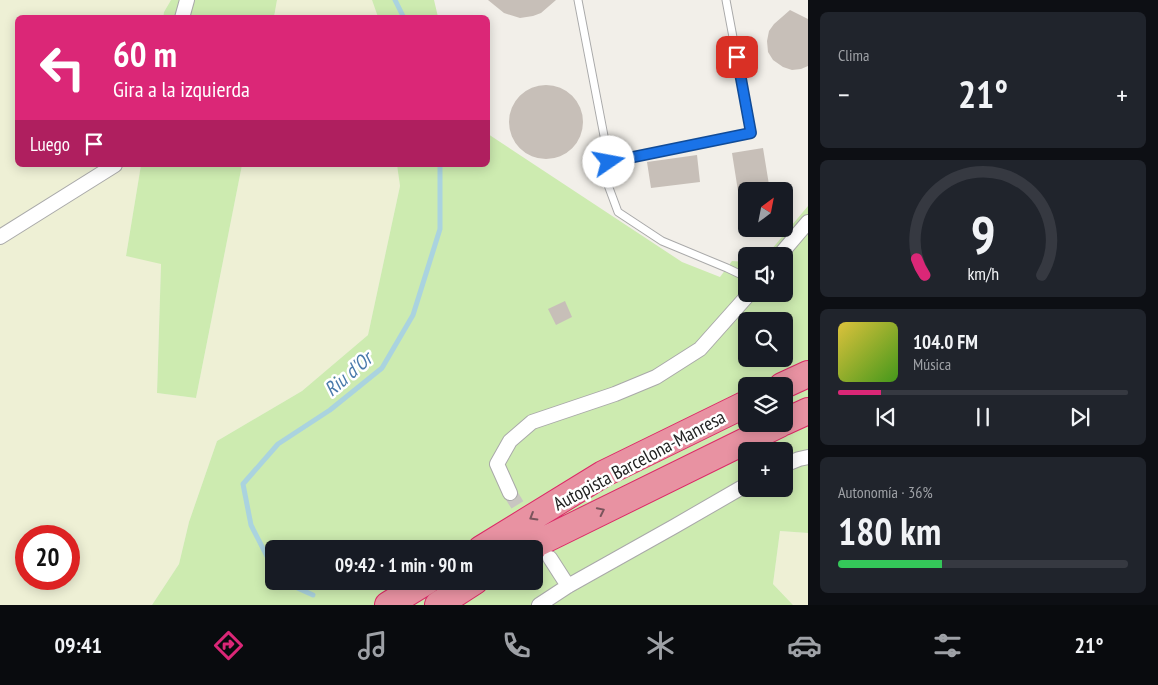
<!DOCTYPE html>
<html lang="es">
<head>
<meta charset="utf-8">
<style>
	body { margin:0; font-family:"PT Sans Narrow",sans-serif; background:#20242c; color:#f1f3f6; height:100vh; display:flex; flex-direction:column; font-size:19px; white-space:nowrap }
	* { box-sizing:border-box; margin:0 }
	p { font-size:16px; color:#9ea1a6 }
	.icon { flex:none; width:28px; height:28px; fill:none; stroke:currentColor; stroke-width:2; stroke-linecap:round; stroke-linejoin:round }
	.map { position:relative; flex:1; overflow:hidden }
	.drawer { display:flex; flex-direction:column; gap:12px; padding:12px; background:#0d0f14; width:350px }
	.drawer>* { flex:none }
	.banner { position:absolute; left:15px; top:15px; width:475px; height:152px; border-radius:8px; box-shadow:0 2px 12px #0003; background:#db2777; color:#fff; overflow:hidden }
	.needle { width:32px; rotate:32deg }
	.buttons { position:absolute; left:738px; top:182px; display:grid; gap:10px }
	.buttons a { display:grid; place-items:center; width:55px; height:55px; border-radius:8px; background:#171b24; box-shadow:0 2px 12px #0003; font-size:25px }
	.speed { position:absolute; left:15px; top:525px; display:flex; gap:10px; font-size:25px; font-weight:700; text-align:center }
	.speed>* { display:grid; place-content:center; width:65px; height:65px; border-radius:50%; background:#171b24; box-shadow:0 2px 12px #0003; line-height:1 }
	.speed .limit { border:8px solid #d22; background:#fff; color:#111 }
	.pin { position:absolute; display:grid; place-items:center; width:42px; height:42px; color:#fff; margin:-21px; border-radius:10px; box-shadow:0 2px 8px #0006 }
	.me { position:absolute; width:55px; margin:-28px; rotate:78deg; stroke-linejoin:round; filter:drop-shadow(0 0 4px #0008) }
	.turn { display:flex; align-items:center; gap:18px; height:105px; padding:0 15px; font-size:22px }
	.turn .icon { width:65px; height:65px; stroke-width:2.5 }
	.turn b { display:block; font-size:35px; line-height:42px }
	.then { display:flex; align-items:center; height:48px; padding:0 15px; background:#0003; gap:10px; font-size:19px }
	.big { font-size:38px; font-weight:800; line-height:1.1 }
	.drawer .card { flex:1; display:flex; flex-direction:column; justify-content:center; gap:8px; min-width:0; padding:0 18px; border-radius:8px; background:#20242c }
	.drawer .dial { align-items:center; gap:0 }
	.dial svg { height:130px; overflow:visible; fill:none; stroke:#363941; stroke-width:7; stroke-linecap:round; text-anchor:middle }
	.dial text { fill:#f1f3f6; stroke:none }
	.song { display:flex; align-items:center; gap:15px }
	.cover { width:60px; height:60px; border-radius:8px; background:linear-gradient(135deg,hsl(50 70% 55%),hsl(100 70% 35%)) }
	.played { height:5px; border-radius:2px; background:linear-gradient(90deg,#db2777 15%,#363941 15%) }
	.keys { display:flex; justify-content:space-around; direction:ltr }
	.heat { display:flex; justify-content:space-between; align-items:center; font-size:28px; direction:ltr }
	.charge { height:8px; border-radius:4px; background:linear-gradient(90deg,#34c759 36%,#363941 0) }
	.trip { position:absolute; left:265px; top:540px; width:278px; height:50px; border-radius:8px; background:#171b24; box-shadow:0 2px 12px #0003; font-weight:800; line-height:50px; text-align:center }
	.menu { display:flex; height:80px; justify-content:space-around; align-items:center; background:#090b0e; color:#9ea1a6 }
	.menu .icon { width:35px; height:35px }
	.menu .selected { color:#db2777 }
	.menu b { font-size:22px; color:#f1f3f6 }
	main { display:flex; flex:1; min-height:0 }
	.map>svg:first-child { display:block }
</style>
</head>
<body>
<main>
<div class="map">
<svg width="808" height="605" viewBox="0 0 808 605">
	<rect width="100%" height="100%" fill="#f2efe9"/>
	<path fill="#eef0d5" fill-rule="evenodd" d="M 0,0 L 171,0 L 164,12 L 163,17 L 18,18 L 18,165 L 141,165 L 126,256 L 161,263 L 157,393 L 196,398 L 242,165 L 397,165 L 400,186 L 368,335 L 302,391 L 217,441 L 189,522 L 179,564 L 152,605 L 0,605 ZM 26,536 L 69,536 L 69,579 L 26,579 Z
		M 277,0 L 372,0 L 378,17 L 274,18 Z
		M 780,531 L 808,533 L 808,605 L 793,605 L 773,584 Z"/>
	<path fill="#cdebb0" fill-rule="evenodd" d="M 171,0 L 277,0 L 274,17 L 163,18 L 164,12 Z
		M 372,0 L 434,0 L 438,17 L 378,17 Z
		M 488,134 L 682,262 L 720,277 L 732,261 L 746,262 L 746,294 L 784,294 L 784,256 L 766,256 L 808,206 L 808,533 L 780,531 L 773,584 L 793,605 L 152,605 L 179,564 L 189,522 L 217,441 L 302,391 L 368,335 L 400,186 L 397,165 L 488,165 ZM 746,321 L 784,321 L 784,359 L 746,359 ZM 746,386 L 784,386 L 784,424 L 746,424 ZM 746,451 L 784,451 L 784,489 L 746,489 ZM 274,549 L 534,549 L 534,581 L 274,581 Z
		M 141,165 L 242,165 L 196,398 L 157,393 L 161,264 L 126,256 Z"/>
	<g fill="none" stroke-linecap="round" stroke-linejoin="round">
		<path stroke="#aad3df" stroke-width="5" d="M 395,0 L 404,18
			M 274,570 L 251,525 L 243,484 L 278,444 L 330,410 L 382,368 L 413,315 L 440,229 L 440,165
			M 282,581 L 313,595"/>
	</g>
	<path fill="#c7bfb8" d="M 488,0 L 556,0 L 541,13 L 533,16 L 520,18 L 504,13 Z
		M 790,10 L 808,19 L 808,66 L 801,69 L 792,70 L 783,67 L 773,60 L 768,52 L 767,41 L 769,31 L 774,24 Z
		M509 122a37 37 0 1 1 74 0a37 37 0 1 1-74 0Z
		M 763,148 L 770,191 L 738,191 L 732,153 Z
		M 697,155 L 700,182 L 651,188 L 647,162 Z
		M 565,301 L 572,317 L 556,325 L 548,309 Z"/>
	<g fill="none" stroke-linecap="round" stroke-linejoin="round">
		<path stroke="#c8c6c1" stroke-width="14" stroke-dasharray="14 7" stroke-linecap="butt" d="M 510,493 L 530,525"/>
		<defs>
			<path id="lane" d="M 578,0 L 609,162 L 608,185 L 618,212 L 662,241 L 727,268 L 746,277
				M 609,162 L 751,133 L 726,0"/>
			<path id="street" d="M 182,18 L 187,0
				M 0,237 L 115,165
				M 779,256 L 808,222
				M 784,465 L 799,459 L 808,457
				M 510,493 L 497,464 L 510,441 L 532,422 L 615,394 L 656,377 L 700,349 L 749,294
				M 550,558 L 568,586
				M 539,605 L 568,586 L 675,526 L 746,485"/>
			<path id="highway" d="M 782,386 L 808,374
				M 784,422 L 808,411
				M 481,549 L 603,474 L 746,404
				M 526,549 L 780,424
				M 388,605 L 427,581
				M 438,605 L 475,581"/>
		</defs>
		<use href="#lane" stroke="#a9a9a9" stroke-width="9"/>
		<use href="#street" stroke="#a9a9a9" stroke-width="16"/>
		<use href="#highway" stroke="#dc2a67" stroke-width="28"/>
		<use href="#lane" stroke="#fff" stroke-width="7"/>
		<use href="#street" stroke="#fff" stroke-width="14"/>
		<use href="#highway" stroke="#e892a2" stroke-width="26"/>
	</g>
	<defs><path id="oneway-chevron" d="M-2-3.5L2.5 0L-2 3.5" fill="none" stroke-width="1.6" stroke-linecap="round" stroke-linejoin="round" transform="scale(1.25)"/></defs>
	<g stroke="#7b545c">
		<use href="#oneway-chevron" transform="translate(601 511) rotate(-26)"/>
		<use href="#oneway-chevron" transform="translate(533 517) rotate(149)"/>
	</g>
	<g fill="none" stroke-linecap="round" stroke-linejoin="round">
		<defs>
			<path id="route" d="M 609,162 L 751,133 L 737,57"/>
		</defs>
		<use href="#route" stroke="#114b97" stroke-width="12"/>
		<use href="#route" stroke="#1a73e8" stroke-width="9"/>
	</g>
	<g text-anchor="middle" stroke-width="5" stroke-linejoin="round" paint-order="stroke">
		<g font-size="19" fill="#222" stroke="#fff">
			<text transform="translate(639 460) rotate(-28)" y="7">Autopista Barcelona-Manresa</text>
		</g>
		<g font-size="20" font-style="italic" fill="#4a7aab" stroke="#fff">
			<text transform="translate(348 374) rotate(-41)" y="7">Riu d'Or</text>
		</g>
	</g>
</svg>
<div class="buttons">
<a><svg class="needle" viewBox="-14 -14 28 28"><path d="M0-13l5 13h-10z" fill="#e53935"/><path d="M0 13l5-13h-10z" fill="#9ea1a6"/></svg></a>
<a><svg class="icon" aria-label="sound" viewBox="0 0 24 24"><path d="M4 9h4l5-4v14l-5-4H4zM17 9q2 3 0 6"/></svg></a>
<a><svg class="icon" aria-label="search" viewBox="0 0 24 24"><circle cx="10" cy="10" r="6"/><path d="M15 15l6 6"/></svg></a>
<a><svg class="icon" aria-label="layers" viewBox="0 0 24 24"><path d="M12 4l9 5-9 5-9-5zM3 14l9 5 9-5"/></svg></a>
<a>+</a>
</div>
<div class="speed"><div class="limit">20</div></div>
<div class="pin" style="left:737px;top:57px;background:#d93025"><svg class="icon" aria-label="arrive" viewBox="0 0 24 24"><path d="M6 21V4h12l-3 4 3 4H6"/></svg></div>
<svg class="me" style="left:609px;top:162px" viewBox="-20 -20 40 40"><circle r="19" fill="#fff"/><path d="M0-13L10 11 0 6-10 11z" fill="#1a73e8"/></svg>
<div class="trip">09:42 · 1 min · 90 m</div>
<div class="banner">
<div class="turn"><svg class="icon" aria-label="left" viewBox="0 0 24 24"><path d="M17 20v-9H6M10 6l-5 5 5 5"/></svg><div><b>60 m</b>Gira a la izquierda</div></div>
<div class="then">Luego<svg class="icon" aria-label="arrive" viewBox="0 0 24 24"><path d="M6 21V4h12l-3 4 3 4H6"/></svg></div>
</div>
</div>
<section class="drawer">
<div class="card"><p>Clima</p>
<div class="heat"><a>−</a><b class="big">21°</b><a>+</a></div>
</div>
<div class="card dial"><svg viewBox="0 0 100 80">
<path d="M14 69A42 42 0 1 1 86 69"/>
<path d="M14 69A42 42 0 0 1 9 59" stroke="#db2777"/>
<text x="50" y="56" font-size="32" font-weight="700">9</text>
<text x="50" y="72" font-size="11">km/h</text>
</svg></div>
<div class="card">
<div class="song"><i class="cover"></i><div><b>104.0 FM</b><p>Música</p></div></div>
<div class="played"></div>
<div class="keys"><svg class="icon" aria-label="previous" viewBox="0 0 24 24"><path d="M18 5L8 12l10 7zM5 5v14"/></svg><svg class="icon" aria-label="pause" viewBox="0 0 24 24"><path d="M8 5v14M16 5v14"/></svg><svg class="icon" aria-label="next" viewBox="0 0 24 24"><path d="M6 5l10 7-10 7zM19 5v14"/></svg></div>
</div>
<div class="card"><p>Autonomía · 36%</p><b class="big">180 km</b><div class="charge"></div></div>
</section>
</main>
<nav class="menu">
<b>09:41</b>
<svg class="icon selected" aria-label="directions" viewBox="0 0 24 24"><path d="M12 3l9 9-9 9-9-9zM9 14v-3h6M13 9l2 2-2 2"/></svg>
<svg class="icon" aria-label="music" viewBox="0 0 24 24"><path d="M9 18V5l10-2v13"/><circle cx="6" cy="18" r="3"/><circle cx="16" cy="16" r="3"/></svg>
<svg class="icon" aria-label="phone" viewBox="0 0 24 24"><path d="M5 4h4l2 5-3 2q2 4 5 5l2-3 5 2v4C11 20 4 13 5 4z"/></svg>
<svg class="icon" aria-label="climate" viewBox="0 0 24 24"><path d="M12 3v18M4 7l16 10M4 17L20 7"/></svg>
<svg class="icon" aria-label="car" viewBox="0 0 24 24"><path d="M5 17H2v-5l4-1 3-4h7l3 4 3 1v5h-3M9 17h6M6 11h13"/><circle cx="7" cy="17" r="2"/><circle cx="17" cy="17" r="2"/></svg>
<svg class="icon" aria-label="filters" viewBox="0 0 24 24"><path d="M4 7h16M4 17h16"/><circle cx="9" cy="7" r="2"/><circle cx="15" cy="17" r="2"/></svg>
<b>21°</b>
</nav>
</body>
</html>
